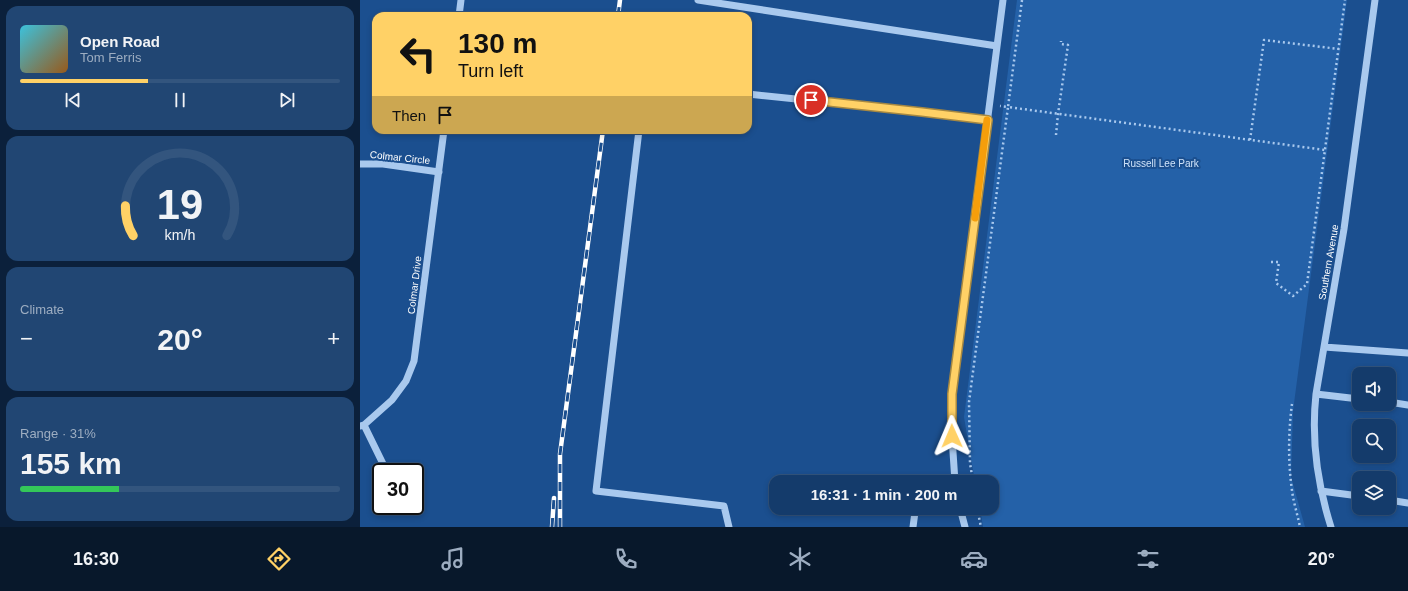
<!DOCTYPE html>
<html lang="en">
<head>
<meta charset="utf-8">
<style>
	body { margin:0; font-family:Arial,sans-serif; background:#214673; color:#f1f3f6; height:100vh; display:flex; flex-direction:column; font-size:15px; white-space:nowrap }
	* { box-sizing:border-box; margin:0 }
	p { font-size:13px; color:#9dadc1 }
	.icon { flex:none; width:22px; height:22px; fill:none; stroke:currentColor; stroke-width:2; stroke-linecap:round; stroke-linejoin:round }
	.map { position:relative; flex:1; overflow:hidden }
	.side { display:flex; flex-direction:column; gap:6px; padding:6px; background:#0b203b; width:360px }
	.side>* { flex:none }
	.guide { position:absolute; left:12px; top:12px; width:380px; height:122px; border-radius:12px; box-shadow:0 2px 6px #0003,0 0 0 1px #33557e; background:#ffd166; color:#111; overflow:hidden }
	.fabs { position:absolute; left:992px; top:367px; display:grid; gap:8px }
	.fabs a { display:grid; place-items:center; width:44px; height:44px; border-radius:8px; background:#143b6b; box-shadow:0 2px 6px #0003,0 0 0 1px #33557e; font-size:20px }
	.speed { position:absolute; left:12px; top:463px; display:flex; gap:8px; font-size:20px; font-weight:700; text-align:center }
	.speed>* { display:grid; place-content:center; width:52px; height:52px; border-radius:50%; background:#143b6b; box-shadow:0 2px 6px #0003,0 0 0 1px #33557e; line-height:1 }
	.speed .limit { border:2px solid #111; border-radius:6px; background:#fff; color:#111 }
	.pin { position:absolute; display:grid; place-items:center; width:34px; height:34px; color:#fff; margin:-17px; border:2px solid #fff; border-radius:50%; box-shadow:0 1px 4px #0007 }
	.me { position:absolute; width:44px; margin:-22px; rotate:359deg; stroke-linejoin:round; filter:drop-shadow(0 0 3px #0008) }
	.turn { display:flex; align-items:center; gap:14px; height:84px; padding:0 20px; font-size:18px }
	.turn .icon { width:52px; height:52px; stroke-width:2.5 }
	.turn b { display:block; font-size:28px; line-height:34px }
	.then { display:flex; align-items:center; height:38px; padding:0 20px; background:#0003; gap:8px; font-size:15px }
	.big { font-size:30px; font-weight:700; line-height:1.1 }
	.side .widget { flex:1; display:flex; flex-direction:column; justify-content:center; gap:6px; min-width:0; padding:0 14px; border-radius:12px; background:#214673 }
	.side .dial { align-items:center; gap:0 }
	.dial svg { height:104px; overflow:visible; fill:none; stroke:#33557e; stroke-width:7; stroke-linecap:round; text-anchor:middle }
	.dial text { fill:#f1f3f6; stroke:none }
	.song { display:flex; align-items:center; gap:12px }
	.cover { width:48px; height:48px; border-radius:6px; background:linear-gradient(135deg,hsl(190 70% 55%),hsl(30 70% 35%)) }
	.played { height:4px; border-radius:2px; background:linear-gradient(90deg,#ffd166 40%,#33557e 40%) }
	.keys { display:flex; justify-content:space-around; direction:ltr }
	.heat { display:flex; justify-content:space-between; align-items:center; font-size:22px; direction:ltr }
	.charge { height:6px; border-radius:3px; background:linear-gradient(90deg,#34c759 31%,#33557e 0) }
	.trip { position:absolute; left:409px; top:475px; width:230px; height:40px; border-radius:12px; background:#143b6b; box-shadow:0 2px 6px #0003,0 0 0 1px #33557e; font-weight:700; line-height:40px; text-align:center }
	.menu { display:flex; height:64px; justify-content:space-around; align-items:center; background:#08182b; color:#9dadc1 }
	.menu .icon { width:28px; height:28px }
	.menu .active { color:#ffd166 }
	.menu b { font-size:18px; color:#f1f3f6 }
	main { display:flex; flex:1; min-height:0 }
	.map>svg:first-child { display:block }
</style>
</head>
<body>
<main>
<section class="side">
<div class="widget">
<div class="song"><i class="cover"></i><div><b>Open Road</b><p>Tom Ferris</p></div></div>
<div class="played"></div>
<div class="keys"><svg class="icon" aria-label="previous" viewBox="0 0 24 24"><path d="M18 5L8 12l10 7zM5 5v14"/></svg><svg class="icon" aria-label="pause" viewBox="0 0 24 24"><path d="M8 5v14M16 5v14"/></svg><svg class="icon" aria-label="next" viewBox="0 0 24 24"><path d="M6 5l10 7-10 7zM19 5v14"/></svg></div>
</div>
<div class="widget dial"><svg viewBox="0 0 100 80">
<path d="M14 69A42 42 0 1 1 86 69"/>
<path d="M14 69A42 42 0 0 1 8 46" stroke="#ffd166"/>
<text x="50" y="56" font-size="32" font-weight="700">19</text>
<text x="50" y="72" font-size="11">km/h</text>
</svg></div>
<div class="widget"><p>Climate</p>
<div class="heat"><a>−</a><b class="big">20°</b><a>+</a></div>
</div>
<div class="widget"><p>Range · 31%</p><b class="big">155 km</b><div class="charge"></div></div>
</section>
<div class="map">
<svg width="1048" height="527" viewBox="0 0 1048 527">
	<rect width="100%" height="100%" fill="#1b4f8f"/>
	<path fill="#2461a8" d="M 657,0 L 987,0 L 933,411 L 931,477 L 945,527 L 623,527 L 620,508 L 632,508 L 632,482 L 615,482 L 604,417 Z"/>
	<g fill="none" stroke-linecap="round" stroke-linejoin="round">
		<path stroke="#a9c9ee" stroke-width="2.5" stroke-dasharray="2 3" stroke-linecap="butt" d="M 662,0 L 648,107 L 965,150
			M 696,135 L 698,114 L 708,45 L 701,44 L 701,41
			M 890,140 L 904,40 L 979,49
			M 911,262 L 919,262 L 916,283 L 933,296 L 947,284 L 985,0
			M 932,404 C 928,434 928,467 933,497 C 935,507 938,517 940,527
			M 613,482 L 610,463 L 609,402 L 648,107 L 640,106
			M 617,508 L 621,527"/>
		<path stroke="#a9c9ee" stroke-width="7" d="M 338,0 L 637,46
			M 99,16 L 101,0
			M 388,94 L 562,112 L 628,120
			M 279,130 L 236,491 L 364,506 L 369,527
			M 0,164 L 23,164 L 79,172
			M 964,347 L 1048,353
			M 956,394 L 999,399
			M 1029,402 L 1048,405
			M 4,425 L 27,472
			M 0,426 L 4,425 L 32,400 L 46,381 L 54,361 L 84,130
			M 595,482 L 591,422 L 592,394 L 643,0
			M 961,491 L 999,496
			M 1029,500 L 1048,503
			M 45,506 L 46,509
			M 600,508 L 605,527
			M 553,527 L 555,512
			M 971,527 C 957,483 951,440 956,394 L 984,229 L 1015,0"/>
		<defs>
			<path id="rail" d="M 258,16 L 260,0
				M 192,527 L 194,498
				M 200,527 L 200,454 L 243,130"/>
		</defs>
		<use href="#rail" stroke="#fff" stroke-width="4.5"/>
		<use href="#rail" stroke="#1b4f8f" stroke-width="3" stroke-dasharray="9" stroke-linecap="butt"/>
	</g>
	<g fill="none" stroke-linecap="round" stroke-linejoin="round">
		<defs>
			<path id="route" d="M 451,100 L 562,112 L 628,120 L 592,394 L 592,436"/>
		</defs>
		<use href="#route" stroke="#a68842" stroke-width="10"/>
		<use href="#route" stroke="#ffd166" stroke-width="7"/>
		<path stroke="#f59e0b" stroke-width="7" d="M 615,218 L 627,120"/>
	</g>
	<g text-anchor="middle" stroke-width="4" stroke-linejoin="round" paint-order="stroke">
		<g font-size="10" fill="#fff" stroke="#1b4f8f">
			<text transform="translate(40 157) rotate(6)" y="4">Colmar Circle</text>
			<text transform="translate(968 262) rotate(-80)" y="4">Southern Avenue</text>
			<text transform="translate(54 285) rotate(-83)" y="4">Colmar Drive</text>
		</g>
		<g font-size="10" fill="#cfe3fa" stroke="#1b4f8f">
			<text x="801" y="167">Russell Lee Park</text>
		</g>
	</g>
</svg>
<div class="fabs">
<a><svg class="icon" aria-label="sound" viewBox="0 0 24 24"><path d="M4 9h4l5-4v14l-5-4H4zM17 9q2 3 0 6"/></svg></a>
<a><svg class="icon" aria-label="search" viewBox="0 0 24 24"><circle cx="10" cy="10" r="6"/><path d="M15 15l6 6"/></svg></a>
<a><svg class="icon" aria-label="layers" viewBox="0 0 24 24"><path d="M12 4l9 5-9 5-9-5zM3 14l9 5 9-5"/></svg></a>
</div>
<div class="speed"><div class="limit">30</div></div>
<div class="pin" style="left:451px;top:100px;background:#d93025"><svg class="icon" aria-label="arrive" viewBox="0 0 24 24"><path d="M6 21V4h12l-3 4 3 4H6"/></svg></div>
<svg class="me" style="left:592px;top:436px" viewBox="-20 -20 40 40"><path d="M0-17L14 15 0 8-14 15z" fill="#ffd166" stroke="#fff" stroke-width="4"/></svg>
<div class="trip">16:31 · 1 min · 200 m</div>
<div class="guide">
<div class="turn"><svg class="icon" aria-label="left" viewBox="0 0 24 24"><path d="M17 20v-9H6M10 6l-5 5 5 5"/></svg><div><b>130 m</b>Turn left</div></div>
<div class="then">Then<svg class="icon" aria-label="arrive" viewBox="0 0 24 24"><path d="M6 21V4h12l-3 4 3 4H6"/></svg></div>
</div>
</div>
</main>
<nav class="menu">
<b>16:30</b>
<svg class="icon active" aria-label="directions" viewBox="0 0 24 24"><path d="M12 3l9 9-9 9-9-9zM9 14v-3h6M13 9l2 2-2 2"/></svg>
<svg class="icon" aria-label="music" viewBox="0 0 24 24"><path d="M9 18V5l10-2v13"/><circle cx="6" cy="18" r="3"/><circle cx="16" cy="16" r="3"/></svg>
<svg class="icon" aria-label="phone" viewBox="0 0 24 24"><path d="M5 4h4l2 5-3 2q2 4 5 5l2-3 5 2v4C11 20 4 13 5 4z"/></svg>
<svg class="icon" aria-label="climate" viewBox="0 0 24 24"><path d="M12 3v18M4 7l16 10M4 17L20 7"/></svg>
<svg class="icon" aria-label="car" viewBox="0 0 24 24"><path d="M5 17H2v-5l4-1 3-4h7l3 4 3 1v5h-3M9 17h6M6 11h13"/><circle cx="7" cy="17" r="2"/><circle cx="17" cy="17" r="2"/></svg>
<svg class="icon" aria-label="filters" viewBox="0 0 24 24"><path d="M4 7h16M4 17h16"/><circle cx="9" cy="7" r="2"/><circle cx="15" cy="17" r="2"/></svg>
<b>20°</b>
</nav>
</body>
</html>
